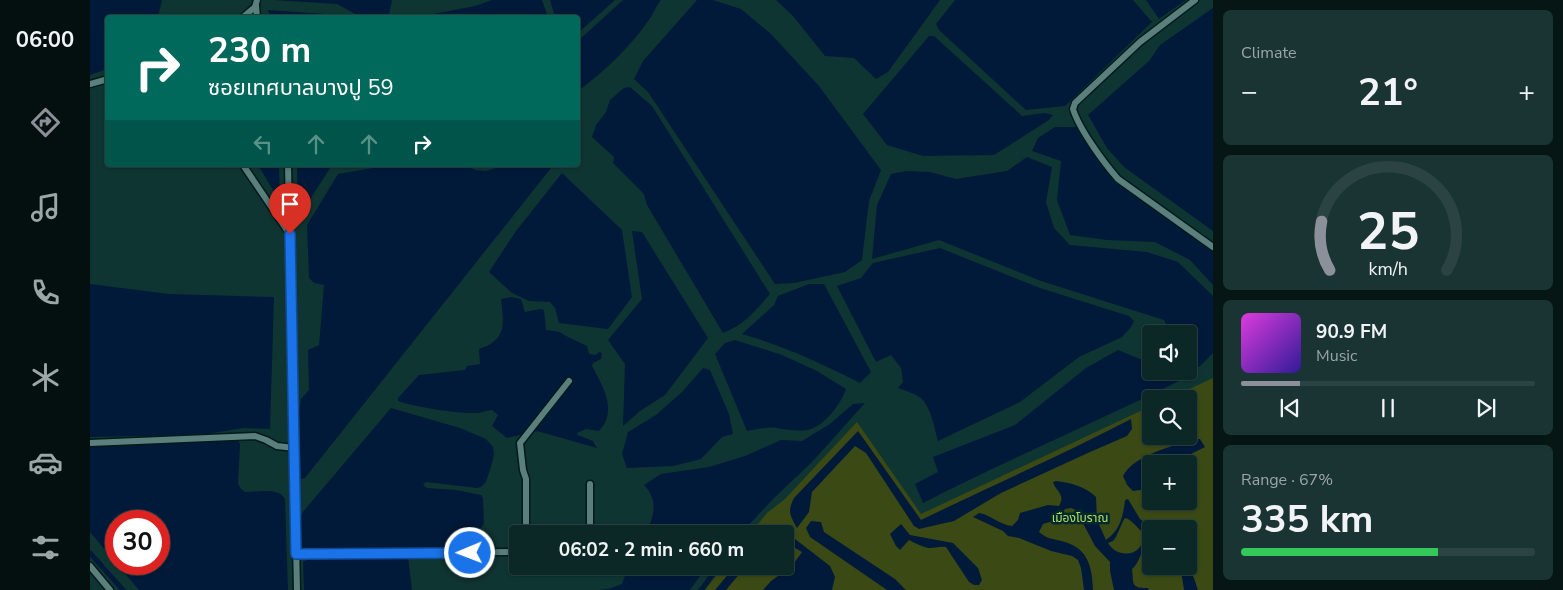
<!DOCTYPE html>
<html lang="en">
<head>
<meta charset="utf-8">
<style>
	body { margin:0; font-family:"Nunito Sans","Noto Sans Thai",sans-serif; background:#193432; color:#f1f3f6; height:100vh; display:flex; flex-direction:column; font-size:19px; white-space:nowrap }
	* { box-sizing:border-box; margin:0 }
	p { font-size:16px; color:#9aa6a7 }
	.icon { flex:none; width:28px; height:28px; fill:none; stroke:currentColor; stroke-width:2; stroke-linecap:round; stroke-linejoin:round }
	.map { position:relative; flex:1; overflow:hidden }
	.drawer { display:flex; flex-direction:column; gap:10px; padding:10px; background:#061615; width:350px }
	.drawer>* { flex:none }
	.hud { position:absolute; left:15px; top:15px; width:475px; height:152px; border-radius:5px; box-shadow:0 1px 4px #0004,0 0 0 1px #2b4443; background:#00695c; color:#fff; overflow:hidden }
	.tools { position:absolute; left:1052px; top:325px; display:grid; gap:10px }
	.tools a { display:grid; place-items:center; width:55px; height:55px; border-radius:5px; background:#0b2826; box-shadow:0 1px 4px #0004,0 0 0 1px #2b4443; font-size:25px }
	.speed { position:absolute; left:15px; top:510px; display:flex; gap:10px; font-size:25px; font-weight:700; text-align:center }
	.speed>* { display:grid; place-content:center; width:65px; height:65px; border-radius:50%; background:#0b2826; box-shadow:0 1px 4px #0004,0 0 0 1px #2b4443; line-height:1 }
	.speed .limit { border:8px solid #d22; background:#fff; color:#111 }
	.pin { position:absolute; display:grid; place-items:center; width:42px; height:42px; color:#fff; margin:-51px -21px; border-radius:50% 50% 50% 0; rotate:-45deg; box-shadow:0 0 5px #0007 }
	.pin .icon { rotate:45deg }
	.me { position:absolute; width:55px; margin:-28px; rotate:269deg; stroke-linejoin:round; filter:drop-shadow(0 0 4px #0008) }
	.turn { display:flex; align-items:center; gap:18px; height:105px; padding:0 20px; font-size:22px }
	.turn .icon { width:65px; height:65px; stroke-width:2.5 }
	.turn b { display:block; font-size:35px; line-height:42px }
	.lanes { display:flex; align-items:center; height:48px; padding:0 20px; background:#0003; justify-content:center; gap:25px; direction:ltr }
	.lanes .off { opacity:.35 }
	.big { font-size:38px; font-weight:700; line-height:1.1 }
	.drawer .widget { flex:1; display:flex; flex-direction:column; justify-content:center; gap:8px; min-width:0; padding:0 18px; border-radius:8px; background:#193432 }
	.drawer .dial { align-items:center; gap:0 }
	.dial svg { height:130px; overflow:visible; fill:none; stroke:#2b4443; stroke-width:7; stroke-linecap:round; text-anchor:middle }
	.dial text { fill:#f1f3f6; stroke:none }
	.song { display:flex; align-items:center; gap:15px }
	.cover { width:60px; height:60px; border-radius:8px; background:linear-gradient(135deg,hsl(300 70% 55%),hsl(250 70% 35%)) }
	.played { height:5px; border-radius:2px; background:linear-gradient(90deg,#8c9099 20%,#2b4443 20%) }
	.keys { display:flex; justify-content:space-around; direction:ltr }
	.heat { display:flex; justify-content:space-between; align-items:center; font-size:28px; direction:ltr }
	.charge { height:8px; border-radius:4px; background:linear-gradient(90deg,#34c759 67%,#2b4443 0) }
	.trip { position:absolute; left:419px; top:525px; width:285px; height:50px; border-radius:5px; background:#0b2826; box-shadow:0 1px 4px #0004,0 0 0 1px #2b4443; font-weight:700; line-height:50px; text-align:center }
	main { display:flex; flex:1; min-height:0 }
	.tab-bar { display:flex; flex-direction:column; width:90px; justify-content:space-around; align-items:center; background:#04100f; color:#9aa6a7 }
	.tab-bar .icon { width:35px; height:35px }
	.tab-bar .on { color:#8c9099 }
	.tab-bar b { font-size:22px; color:#f1f3f6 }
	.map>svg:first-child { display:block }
</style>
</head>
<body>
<main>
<nav class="tab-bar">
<b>06:00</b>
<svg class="icon on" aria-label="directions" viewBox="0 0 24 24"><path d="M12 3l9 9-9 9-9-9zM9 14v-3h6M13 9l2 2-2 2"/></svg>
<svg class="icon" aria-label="music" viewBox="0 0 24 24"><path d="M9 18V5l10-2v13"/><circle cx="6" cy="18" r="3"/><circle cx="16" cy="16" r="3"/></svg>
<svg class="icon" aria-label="phone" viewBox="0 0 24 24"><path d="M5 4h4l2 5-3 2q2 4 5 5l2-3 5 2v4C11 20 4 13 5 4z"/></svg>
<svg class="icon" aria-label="climate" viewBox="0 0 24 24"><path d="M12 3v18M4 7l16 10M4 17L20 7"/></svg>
<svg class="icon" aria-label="car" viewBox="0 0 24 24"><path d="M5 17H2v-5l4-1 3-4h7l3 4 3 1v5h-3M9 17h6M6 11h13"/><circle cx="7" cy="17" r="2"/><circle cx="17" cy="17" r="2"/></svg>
<svg class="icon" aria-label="filters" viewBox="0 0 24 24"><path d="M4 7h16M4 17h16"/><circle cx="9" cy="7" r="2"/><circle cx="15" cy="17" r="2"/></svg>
</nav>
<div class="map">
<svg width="1123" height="590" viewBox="0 0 1123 590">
	<rect width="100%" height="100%" fill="#0f3532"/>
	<path fill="#3b4a15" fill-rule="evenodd" d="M 1123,378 L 1123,590 L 615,590 L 634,566 L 695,566 L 695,534 L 660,534 L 677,513 L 695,499 L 767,422 L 831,514 L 1061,406 L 1061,436 L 1099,436 L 1099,399 L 1078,399 ZM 1061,464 L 1099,464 L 1099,501 L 1061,501 ZM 1061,529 L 1099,529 L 1099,566 L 1061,566 Z"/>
	<path fill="#011a3a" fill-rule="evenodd" d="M 0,0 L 72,0 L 68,17 L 18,18 L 17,69 L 0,75 Z
		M 183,0 L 301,0 L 302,1 L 299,14 L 289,17 L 271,17 L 247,4 Z
		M 402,0 L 452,0 L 458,17 L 327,17 L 385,6 Z
		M 460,0 L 525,0 L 488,33 L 488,18 L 465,17 Z
		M 533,0 L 571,0 C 566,6 563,14 559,20 C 540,47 514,72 488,91 L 488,41 Z
		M 607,0 L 623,0 L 651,9 L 681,34 L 729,86 L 791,170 L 779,201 L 772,260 L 755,272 L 704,283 L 685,284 L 558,92 L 544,79 L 553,61 Z
		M 686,0 L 850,0 L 798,72 L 786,79 L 764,58 L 735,56 L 703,16 Z
		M 865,0 L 1043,0 L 1062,22 L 975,106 L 936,110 L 849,30 L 846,24 Z
		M 1056,0 L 1096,0 L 1069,19 Z
		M 1123,8 L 1123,231 L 1034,167 L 1017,148 L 998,115 L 1059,61 L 1070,45 Z
		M 178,10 L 248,15 L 252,17 L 181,17 Z
		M 839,36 L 844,36 L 932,116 L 955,113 L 963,115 L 959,120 L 904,155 L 833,156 L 797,145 L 773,114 Z
		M 540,87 L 562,106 L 680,294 C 666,310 654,325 633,333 L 557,205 L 554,194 L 523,163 L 524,157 L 502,137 L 506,125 L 516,112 L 520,100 L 534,88 Z
		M 965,127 L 988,127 L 1001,144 L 1016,170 L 1059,205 L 1123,251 L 1123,285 L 1100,260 L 1065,242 L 1017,240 L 980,235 L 967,200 L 971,161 L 942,151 L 948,138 Z
		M 937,157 L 962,167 L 956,202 L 964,228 L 980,245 L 1057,252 L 1088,262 L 1123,296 L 1123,353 L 1109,367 L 1099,361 L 1099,334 L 1081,334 L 1074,320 L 951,281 L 849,240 L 782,259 L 787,205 L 801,174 L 816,171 L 840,172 L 866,179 L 917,171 Z
		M 168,165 L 189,165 L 190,202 Z
		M 207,165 L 242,165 L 212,212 L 208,213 Z
		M 301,165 L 372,165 L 386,170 L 396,171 L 416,165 L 461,165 L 461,168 L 215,478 L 211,479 L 209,412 L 211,399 L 219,390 L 218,350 L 229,345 L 234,285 L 224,283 L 219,278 L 217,225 L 248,174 Z
		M 472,173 L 532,230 L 542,297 L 518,329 L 469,323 L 465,308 L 460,302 L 439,301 L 422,293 L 399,272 L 426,231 Z
		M 542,231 L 552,232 L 618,338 L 575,395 L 550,411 L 533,426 L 535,364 L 518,340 L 552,299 Z
		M 850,248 L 950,288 L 1039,316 L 1044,321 L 1041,327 L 1032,337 L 989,357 L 930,402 L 848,441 C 845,430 841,409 833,400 C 827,394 816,391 808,388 L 813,382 L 811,368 L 801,355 L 786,362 L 747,286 L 771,278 L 783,263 Z
		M 0,284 L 79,294 L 184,297 L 180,429 L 153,428 L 111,435 L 0,437 Z
		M 719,284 L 734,284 L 781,372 L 770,383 C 731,363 694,346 652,334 L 684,305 L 688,296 Z
		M 421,297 L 431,299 L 435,312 L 450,309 L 454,310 L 456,330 L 470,332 L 474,335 L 497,346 L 499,354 L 506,355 L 509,352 L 512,353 L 511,359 L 503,363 L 502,366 C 513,386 528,411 509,431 L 496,429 L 487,433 L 488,435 L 503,441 L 507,448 L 447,431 L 417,438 L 402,426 L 408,415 L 402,410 C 397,410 392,413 387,413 C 369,414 325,407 308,401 L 308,398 L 329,375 L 375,370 L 377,366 L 390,364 L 389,349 C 417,340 414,324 411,299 Z
		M 645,340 L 692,355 L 727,371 L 756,389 C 752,402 735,425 721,429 C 711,432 697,430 687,428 C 679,426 665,430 657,431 L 625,354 L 635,343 Z
		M 1028,350 L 1050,359 L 1061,358 L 1061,371 L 1091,371 L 1089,381 C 1004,423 917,460 833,503 L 825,484 L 848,472 L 843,457 L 925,425 L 996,368 Z
		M 613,368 L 620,370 L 639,414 L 643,434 L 632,437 L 611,459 L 583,466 L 537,468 L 532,454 L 538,432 L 566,415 L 592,392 Z
		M 775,403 L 723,461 L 685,497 L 650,534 L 560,534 L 558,529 C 565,513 567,498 554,485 L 571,474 L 619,467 L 655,456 L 691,440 L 712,441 L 740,424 L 763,404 Z
		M 301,408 L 370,428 L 396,439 L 403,447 L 404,453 L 403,460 L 396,482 L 391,487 L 387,488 L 336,482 L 333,485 L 337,488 L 366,490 L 391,495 L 393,498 L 394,523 L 391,528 L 382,534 L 379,546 L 374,549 L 212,550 C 207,542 208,522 212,513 Z
		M 1041,419 L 1042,429 L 1037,436 L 1000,452 L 911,493 L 864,521 L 829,529 L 824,526 L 776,453 L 765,446 L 722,492 L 719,512 L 707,528 C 700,515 697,512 704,498 L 768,431 L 831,520 C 901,486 972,455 1041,419 Z
		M 146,439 L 149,442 L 150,445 L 148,484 L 151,489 L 155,492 C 167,492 189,487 195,499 L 198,590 L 49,590 L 27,564 L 69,564 L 69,521 L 26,521 L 26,563 L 0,532 L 0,446 Z
		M 1103,439 L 1110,439 L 1115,447 L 1081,464 L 1061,464 L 1061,495 L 1050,490 L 1043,491 L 1037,485 L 1033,476 C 1044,455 1081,447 1103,439 Z
		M 966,481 C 981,483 995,486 1006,497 L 1007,520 L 1016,540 C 1030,530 1033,517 1035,500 L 1038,499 L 1050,519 L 1065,529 L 1061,529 L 1061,545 L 1057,544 C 1050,551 1050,563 1042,569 C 1044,584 1040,588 1058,588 L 1059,590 L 1024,590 L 1020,571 L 1020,562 L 1005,546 L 986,510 L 981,508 L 975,509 L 969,519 L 953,524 L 949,532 C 957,538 958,538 967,540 C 997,546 1002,563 1003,590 L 994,590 L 991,568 L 988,560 L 982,556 L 961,551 L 929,538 L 918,536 L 913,531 L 883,517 L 889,513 C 901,515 910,525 922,526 L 928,520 L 930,513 L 958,505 L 969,506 C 976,494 966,492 963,482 ZM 1036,518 C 1042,520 1050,531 1056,535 C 1054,539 1052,543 1050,547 C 1041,558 1024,554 1018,543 L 1023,541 L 1026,537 L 1034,519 Z
		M 721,521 L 731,522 L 734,532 L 805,579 L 816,590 L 797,590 L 720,537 L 716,528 Z
		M 811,524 L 820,535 L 863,543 L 888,568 L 892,580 L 889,585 L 884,585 L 879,582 L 856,547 C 850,546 845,548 839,548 C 832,547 825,543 819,540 L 810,550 L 806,546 L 800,534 Z
		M 695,535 L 705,539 L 740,566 L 745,577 L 742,590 L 673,590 L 681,581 L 702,566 L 712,552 L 695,542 Z
		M 222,557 L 318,557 L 322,590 L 214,590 L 213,562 Z
		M 617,566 L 600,590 L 509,590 L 518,589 L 532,584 L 536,573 Z
		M 645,566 L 656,566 L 636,590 L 625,590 Z
		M 1088,566 L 1097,566 L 1104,578 L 1108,590 L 1094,590 L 1091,571 L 1086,569 Z"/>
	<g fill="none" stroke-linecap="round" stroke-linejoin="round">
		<path stroke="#011a3a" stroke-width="5" d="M 0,553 L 33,590
			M 611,590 L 629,566"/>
		<defs>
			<path id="minor" d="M 1105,0 L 1050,42 L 985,103 L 983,109 C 989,129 1014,163 1028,179 L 1123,247
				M 166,5 L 167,18
				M 152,18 L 165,7 L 167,0
				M 0,84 L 18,79
				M 153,165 L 199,233
				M 198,165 L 207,590
				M 0,443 L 165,436 L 176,440 L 187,446 L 204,448
				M 500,484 L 500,534
				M 436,534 L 436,479 L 433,470 L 430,443 L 479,381
				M 206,554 L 428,552
				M 0,566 L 20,590"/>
		</defs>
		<use href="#minor" stroke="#001b19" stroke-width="9"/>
		<use href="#minor" stroke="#5a7f7c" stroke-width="6"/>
	</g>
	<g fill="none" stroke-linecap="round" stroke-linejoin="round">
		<defs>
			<path id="route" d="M 200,234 L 206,554 L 380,553"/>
		</defs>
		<use href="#route" stroke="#114b97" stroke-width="12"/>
		<use href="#route" stroke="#1a73e8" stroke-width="9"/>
	</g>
	<g text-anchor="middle" stroke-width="5" stroke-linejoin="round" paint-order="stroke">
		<g font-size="12" fill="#b9dd6b" stroke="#032a28">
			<text x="990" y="522">เมืองโบราณ</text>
		</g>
	</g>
</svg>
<div class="tools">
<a><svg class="icon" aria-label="sound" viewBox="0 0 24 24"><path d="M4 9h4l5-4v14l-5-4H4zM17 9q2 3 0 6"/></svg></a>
<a><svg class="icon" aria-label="search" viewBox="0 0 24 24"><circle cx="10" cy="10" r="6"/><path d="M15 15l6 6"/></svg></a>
<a>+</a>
<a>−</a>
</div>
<div class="speed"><div class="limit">30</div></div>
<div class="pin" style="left:200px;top:234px;background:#d93025"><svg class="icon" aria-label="arrive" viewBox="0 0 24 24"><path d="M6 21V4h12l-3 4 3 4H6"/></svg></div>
<svg class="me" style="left:380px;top:553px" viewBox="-20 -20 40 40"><circle r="17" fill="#1a73e8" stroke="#fff" stroke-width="3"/><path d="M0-11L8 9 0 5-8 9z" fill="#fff"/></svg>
<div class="trip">06:02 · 2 min · 660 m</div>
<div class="hud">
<div class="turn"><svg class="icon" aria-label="right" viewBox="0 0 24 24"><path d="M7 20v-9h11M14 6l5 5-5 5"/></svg><div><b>230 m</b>ซอยเทศบาลบางปู 59</div></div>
<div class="lanes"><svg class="icon off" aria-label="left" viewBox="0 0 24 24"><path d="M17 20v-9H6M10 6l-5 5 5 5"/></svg><svg class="icon off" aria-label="ahead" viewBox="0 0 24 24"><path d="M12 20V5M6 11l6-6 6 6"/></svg><svg class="icon off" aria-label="ahead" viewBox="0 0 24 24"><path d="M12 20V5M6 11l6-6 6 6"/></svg><svg class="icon" aria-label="right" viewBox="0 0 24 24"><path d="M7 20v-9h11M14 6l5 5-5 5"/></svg></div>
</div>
</div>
<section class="drawer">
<div class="widget"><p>Climate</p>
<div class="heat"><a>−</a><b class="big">21°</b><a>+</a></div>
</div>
<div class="widget dial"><svg viewBox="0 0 100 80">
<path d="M14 69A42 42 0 1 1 86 69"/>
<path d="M14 69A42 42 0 0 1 9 39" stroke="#8c9099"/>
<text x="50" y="56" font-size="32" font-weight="700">25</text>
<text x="50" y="72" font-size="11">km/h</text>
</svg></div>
<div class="widget">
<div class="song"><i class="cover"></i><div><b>90.9 FM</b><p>Music</p></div></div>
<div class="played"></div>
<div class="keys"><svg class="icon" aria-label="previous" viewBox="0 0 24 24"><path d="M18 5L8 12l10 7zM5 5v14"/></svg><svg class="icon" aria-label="pause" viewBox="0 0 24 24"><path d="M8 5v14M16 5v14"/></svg><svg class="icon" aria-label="next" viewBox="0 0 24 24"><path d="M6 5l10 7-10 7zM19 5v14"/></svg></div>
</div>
<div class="widget"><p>Range · 67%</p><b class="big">335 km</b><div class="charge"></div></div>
</section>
</main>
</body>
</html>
